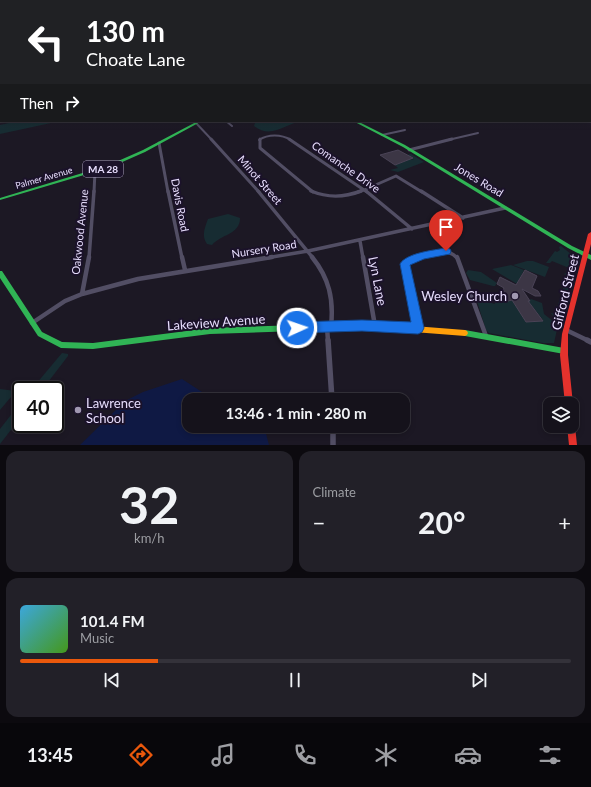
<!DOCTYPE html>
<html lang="en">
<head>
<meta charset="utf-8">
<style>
	body { margin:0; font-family:Lato,sans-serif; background:#222028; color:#f1f3f6; height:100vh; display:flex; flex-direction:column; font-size:15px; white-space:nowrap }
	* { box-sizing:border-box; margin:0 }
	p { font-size:13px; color:#9d9ea3 }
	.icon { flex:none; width:22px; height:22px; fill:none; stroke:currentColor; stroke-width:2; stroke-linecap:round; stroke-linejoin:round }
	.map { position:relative; height:445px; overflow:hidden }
	.panel { display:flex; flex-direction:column; gap:6px; padding:6px; background:#0c0a0f; flex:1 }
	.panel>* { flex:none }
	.banner { position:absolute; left:0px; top:0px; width:591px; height:122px; box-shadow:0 2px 6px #0003,0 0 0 1px #34323a; background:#202124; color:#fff; overflow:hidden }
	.fabs { position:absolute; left:543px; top:397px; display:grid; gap:8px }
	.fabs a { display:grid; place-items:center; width:36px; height:36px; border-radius:8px; background:#15121b; box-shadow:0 2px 6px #0003,0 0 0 1px #34323a; font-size:20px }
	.speed { position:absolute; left:12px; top:381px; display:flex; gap:8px; font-size:20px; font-weight:700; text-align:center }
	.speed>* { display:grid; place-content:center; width:52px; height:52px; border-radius:50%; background:#15121b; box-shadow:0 2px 6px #0003,0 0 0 1px #34323a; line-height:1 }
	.speed .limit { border:2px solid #111; border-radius:6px; background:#fff; color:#111 }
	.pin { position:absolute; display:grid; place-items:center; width:34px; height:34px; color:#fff; margin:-41px -17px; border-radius:50% 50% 50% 0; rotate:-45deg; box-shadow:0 0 4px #0007 }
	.pin .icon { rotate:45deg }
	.me { position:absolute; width:44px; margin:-22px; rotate:87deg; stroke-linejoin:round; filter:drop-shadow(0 0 3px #0008) }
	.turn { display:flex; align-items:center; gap:14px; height:84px; padding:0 20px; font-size:18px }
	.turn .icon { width:52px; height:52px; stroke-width:2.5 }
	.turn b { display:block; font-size:28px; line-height:34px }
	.then { display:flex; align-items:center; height:38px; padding:0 20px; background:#0003; gap:8px; font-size:15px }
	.big { font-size:30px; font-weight:700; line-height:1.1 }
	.panel .widget { flex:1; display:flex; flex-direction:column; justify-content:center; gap:6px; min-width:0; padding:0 14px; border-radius:12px; background:#222028 }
	.panel .dial { align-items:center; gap:0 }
	.dial b { font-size:52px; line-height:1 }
	.song { display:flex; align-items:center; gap:12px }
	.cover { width:48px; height:48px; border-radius:6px; background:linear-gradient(135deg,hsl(200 70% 55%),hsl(100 70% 35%)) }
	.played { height:4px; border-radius:2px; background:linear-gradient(90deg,#ea580c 25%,#34323a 25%) }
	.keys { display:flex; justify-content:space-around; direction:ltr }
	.heat { display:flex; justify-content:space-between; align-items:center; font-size:22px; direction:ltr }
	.panel .tiles { flex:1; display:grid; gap:6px; grid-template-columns:1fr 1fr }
	.widget:last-child { grid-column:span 2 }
	.trip { position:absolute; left:182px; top:393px; width:228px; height:40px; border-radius:12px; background:#15121b; box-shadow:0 2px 6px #0003,0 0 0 1px #34323a; font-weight:700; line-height:40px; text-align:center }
	.tabs { display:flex; height:64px; justify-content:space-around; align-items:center; background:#08070b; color:#9d9ea3 }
	.tabs .icon { width:28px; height:28px }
	.tabs .on { color:#ea580c }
	.tabs b { font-size:18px; color:#f1f3f6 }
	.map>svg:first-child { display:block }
</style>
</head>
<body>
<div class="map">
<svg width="591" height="445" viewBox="0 0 591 445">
	<rect width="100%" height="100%" fill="#1c1824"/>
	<path fill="#172c32" d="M 18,121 L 50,121 L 51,123 L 0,134 L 0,125 Z
		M 262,121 L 303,121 C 285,123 272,140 254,126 L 255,123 Z
		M 411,154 L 424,162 L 398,172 L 390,170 L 398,168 L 395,165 L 410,159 L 414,160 L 407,155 Z
		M 228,214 L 240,218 C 240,235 221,234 212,245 L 207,244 C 201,236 205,227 208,219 Z
		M 561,246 L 577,259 L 573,271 L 569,271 L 569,268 L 552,261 L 550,263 L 546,263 L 555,251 L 557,252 L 560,250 L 559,247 Z
		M 527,261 L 533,261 L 549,267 L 545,277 L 513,265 Z
		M 511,265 L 524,270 L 517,284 L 492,269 Z
		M 468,270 L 481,272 L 497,283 L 495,286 L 493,286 L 470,280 L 466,273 Z
		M 566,273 L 572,276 L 560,321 L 554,317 L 551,313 L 555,314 L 567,276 L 564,274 Z
		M 499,292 L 503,293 L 508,301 L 512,300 L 526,322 L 543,320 L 528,301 L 531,299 L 542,303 L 544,314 L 558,325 L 554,343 L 543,343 L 489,333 L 486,330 L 475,295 L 486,295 L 488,302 L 495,304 L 494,297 L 500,298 Z
		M 62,353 L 68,354 L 68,356 L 42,390 L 31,390 Z
		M 0,389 L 16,391 L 0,410 Z
		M 21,402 L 21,417 L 0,444 L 0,429 Z"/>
	<path fill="#0f1944" d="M 182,379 L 202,392 L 237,400 L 189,400 L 189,426 L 264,426 L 269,445 L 80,445 L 125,401 L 143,392 Z"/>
	<path fill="#3c3645" stroke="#4a4356" d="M 398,150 L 413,158 L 395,165 L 380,155 Z
		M 525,270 L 537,276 L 532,288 L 538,291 L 541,296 L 535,296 L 522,289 L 530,301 L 528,301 L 543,321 L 526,322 L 512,300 L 508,301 L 503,294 L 505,294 L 503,290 L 504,288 L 497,284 L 500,277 L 516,285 Z"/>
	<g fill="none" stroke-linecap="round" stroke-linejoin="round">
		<path stroke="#524e64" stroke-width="2" d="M 226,121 L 232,126
			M 196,123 L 212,140
			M 382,135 L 405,130
			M 259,140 C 268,134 281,134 291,140
			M 448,140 L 478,133"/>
		<path stroke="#524e64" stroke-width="3" d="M 211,139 L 259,192
			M 260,139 L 260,148 L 313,192
			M 289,139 L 364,190
			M 159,143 L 168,192
			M 409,150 L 452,139
			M 364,190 L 367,192
			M 364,190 L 396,176 L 422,192
			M 94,192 L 95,171
			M 358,192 L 364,190"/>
		<path stroke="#524e64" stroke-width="3.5" d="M 168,191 L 182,258
			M 258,191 L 313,258
			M 311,191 C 328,198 343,198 361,191
			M 366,191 L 412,229
			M 421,191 L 463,218
			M 360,241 L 363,258
			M 89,258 L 94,191
			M 266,258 L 308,251 L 505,208
			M 416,258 C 428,254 448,246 457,258"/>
		<path stroke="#524e64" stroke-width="4.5" d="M 182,257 L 185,270
			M 312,257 C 329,278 334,299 331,326
			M 363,257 L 375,326
			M 457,257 L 486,336
			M 82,294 L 89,257
			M 32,323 L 65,301 L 82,294 L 138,279 L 272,257
			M 327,327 L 328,341
			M 418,328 L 405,264 L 419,257
			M 566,330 L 589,341"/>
		<path stroke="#524e64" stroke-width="5.5" d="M 328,340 L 332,400
			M 587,340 L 591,342
			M 333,426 L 333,445"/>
		<path fill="#30b455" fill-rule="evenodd" d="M 198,121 L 202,121 L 145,152 L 111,167 L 0,200 L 0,198 L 109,165 L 143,150 Z
			M 353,121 L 357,121 L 405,145 L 572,246 L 591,255 L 591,260 L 568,248 L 403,147 Z
			M 0,271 L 2,271 L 42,332 L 62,342 L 93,343 L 210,328 L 326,324 L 328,325 L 329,327 L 328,329 L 326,330 L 210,334 L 93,349 L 61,348 L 38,336 L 0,278 Z
			M 465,330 L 564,348 L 567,349 L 568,351 L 567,353 L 564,354 L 465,336 L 463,335 L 462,333 L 463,331 Z"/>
		<path fill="#ff9f0a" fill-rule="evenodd" d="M 375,323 L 465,330 L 467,331 L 468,333 L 467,335 L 465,336 L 375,329 L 326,330 L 324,329 L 323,327 L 324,325 L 326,324 Z"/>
		<path fill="#e5322d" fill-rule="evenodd" d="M 591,232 L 591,244 L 568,334 L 568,355 L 573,404 L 572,407 L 572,404 L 565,404 L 560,355 L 562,334 L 588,234 Z
			M 572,422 L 574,423 L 575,426 L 577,445 L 569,445 L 567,426 L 572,426 Z"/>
	</g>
	<linearGradient id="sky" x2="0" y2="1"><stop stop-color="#0f0d14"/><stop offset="0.51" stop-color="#3a3d50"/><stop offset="1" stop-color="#3a3d50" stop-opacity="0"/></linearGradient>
	<rect width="591" height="129" fill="url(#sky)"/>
	<path fill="#1a73e8" stroke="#114b97" d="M 446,248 L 450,249 L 451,251 L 450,254 L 424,259 L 410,265 L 424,328 L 422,332 L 418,334 L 362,331 L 297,333 L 293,332 L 291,328 L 293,324 L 297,322 L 362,320 L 411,322 L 400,264 C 406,253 434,250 446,248 Z"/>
	<g fill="#a098b1" stroke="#1b122a" stroke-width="1.5">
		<circle cx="515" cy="296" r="4"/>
		<circle cx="78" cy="410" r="4"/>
	</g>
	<g text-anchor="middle" stroke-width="4" stroke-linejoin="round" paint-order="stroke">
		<g font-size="9" fill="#e7ddfd" stroke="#1b122a">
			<text transform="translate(44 178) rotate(-16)" y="3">Palmer Avenue</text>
		</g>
		<rect fill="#1b122a" stroke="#aaa0be" stroke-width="1" x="83" y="161" width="40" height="16" rx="3"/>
		<g font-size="10" font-weight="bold" fill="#e7ddfd">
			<text x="103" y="173">MA 28</text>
		</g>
		<g font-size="11" fill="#e7ddfd" stroke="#1b122a">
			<text transform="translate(346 167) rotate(35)" y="4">Comanche Drive</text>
			<text transform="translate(260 180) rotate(49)" y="4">Minot Street</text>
			<text transform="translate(479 180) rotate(31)" y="4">Jones Road</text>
			<text transform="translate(180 205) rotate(79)" y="4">Davis Road</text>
			<text transform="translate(80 232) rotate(-84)" y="4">Oakwood Avenue</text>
			<text transform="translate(264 249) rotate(-9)" y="4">Nursery Road</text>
		</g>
		<g font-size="13" fill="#e7ddfd" stroke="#1b122a">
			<text transform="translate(378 281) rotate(79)" y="5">Lyn Lane</text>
			<text transform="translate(565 292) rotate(-76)" y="5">Gifford Street</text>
			<text transform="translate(216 322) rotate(-4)" y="5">Lakeview Avenue</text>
		</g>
		<g font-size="13" fill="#e7ddfd" stroke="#1b122a" text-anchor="end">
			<text x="507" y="301">Wesley Church</text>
			<text x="86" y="408" text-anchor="start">Lawrence<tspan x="86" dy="15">School</tspan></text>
		</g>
	</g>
</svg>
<div class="fabs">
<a><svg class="icon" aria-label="layers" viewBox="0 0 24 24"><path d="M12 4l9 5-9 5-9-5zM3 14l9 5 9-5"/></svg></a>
</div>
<div class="speed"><div class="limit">40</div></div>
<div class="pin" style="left:446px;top:251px;background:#d93025"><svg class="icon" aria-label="arrive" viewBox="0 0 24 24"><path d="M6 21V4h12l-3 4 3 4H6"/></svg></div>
<svg class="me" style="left:297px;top:328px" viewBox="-20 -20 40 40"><circle r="17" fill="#1a73e8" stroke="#fff" stroke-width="3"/><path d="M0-11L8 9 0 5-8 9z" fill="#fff"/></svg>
<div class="trip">13:46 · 1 min · 280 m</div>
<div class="banner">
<div class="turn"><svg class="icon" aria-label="left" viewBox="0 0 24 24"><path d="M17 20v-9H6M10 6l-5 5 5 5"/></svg><div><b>130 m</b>Choate Lane</div></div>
<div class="then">Then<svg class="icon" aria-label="right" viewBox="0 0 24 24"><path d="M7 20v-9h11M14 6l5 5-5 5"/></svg></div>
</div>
</div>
<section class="panel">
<div class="tiles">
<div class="widget dial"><b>32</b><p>km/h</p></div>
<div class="widget"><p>Climate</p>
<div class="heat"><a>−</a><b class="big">20°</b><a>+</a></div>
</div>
<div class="widget">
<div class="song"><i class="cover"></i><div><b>101.4 FM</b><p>Music</p></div></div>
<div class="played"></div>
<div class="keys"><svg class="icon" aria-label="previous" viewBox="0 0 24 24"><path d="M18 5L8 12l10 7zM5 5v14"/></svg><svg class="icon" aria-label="pause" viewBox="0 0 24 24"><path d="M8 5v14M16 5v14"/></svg><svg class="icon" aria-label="next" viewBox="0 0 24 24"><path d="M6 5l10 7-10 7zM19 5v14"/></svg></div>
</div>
</div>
</section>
<nav class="tabs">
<b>13:45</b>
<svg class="icon on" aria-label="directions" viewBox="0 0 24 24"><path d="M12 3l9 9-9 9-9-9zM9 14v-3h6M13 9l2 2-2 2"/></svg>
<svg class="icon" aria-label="music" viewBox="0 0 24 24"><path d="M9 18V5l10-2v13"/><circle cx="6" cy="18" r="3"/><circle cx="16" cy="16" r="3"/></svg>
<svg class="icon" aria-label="phone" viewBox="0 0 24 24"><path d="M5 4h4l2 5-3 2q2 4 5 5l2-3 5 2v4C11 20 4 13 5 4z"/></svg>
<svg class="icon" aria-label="climate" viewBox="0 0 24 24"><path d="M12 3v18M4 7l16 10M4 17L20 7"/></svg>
<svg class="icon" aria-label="car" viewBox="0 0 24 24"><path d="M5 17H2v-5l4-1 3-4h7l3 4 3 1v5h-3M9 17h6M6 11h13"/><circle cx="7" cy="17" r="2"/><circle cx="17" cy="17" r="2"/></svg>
<svg class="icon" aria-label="filters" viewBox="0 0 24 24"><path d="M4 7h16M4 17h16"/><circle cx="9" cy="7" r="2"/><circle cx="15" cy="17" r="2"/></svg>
</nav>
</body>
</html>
